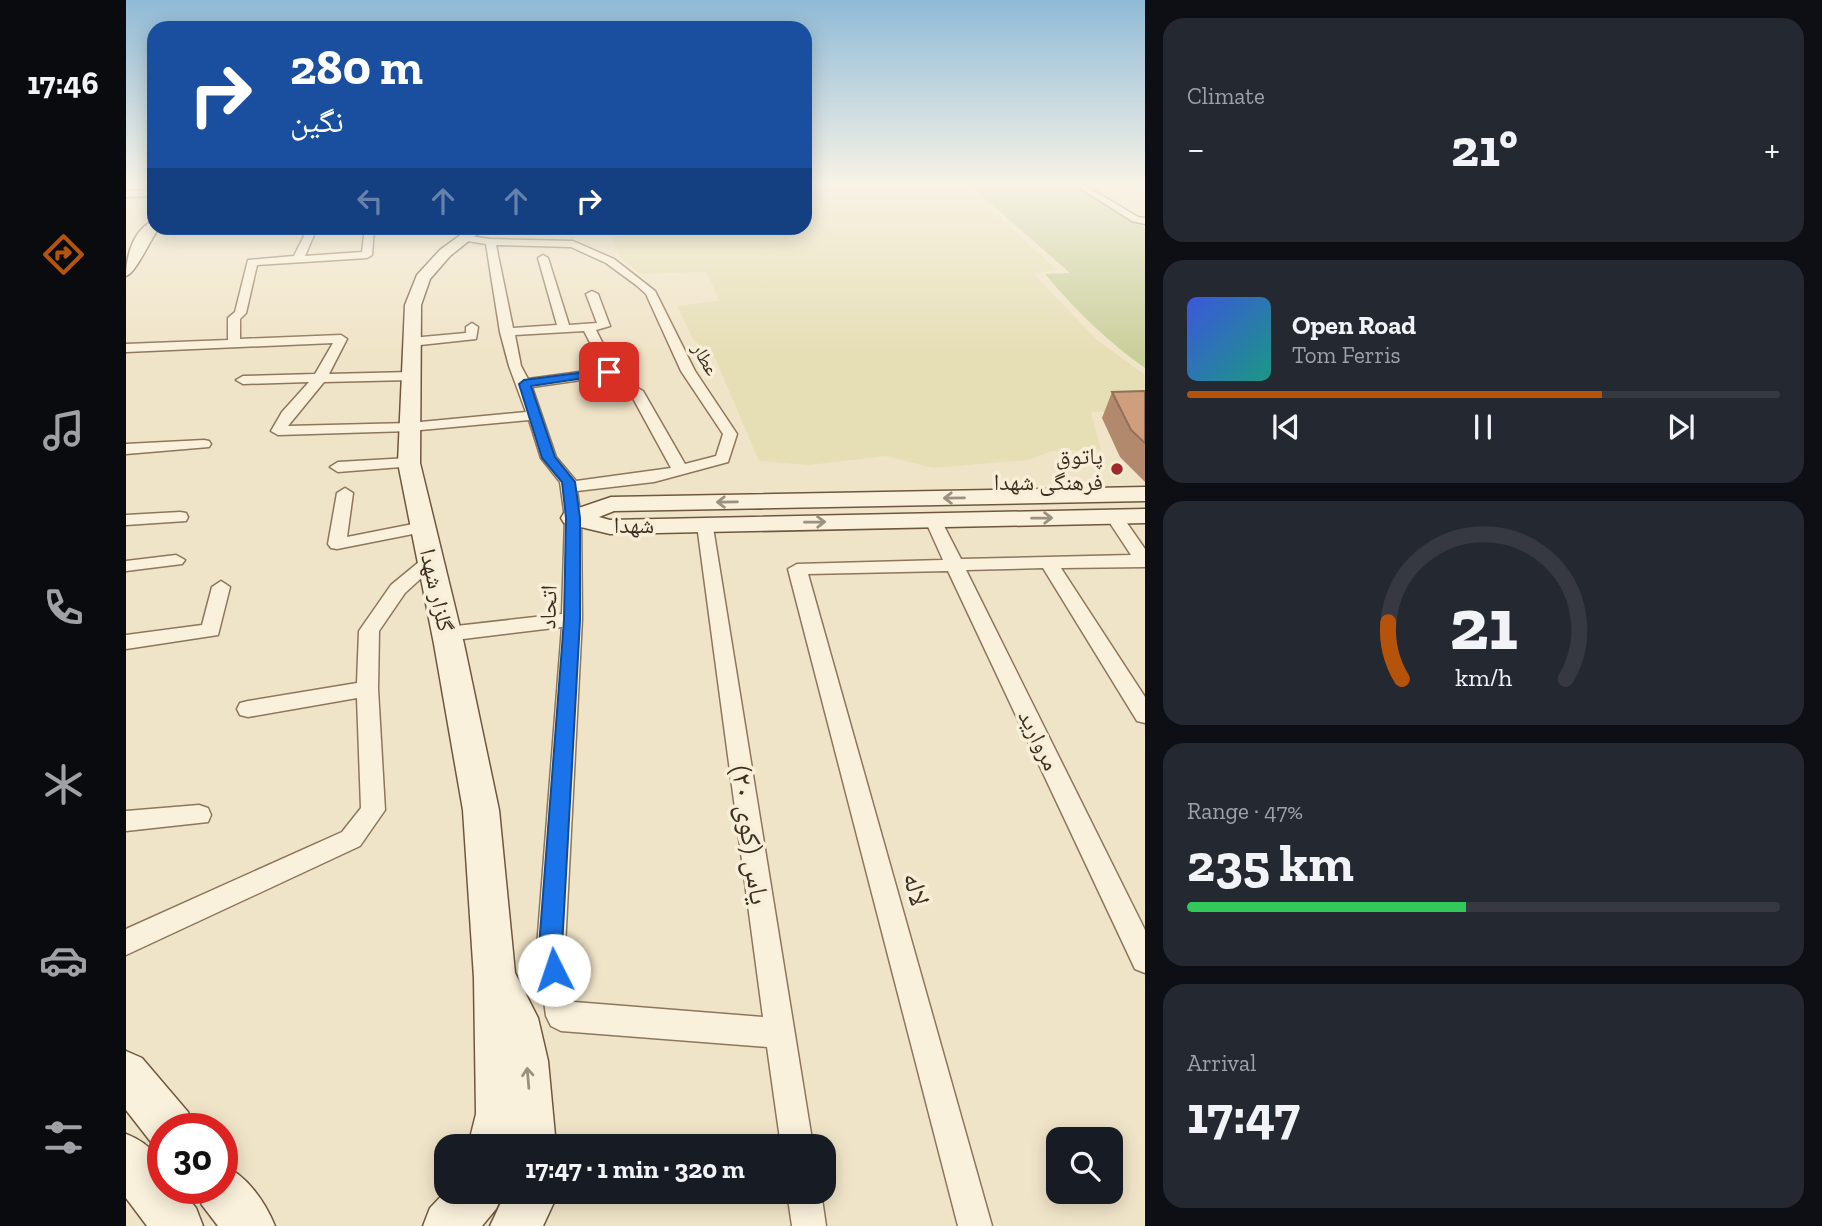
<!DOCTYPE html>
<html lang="en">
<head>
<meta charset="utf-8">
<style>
	body { margin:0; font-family:"Zilla Slab","Noto Naskh Arabic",serif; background:#242831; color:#f1f3f6; height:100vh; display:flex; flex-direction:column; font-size:26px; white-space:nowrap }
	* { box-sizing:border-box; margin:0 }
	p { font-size:23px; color:#9ea1a6 }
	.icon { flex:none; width:38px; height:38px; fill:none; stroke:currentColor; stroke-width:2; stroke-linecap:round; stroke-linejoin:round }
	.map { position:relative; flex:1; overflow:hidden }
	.sheet { display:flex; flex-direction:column; gap:18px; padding:18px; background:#0d0f14; width:677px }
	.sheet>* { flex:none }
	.hud { position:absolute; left:21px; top:21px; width:665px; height:214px; border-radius:21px; box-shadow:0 4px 18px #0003; background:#1a4fa0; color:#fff; overflow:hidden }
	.fabs { position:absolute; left:920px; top:1127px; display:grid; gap:14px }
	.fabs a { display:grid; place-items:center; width:77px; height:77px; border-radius:14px; background:#171b24; box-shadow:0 4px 18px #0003; font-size:35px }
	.speed { position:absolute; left:21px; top:1113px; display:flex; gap:14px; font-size:35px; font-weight:700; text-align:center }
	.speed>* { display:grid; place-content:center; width:91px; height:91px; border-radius:50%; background:#171b24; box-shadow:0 4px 18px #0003; line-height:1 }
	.speed .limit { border:10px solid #d22; background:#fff; color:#111 }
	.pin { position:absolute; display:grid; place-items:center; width:60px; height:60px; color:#fff; margin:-30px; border-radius:14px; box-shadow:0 4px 10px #0006 }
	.me { position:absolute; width:77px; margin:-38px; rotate:356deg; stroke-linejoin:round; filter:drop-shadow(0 0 5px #0008) }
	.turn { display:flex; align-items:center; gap:24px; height:147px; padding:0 28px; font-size:32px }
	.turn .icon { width:91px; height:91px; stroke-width:2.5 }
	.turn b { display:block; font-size:49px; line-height:60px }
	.lanes { display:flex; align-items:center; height:66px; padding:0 28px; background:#0003; justify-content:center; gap:35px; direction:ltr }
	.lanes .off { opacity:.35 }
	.big { font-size:52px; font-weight:700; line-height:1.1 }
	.sheet .card { flex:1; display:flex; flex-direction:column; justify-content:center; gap:10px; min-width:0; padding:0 24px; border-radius:21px; background:#242831 }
	.sheet .dial { align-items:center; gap:0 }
	.dial svg { height:182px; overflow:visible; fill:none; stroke:#363941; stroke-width:7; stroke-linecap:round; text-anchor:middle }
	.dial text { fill:#f1f3f6; stroke:none }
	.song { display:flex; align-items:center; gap:21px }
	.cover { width:84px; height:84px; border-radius:10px; background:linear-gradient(135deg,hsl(230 70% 55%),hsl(170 70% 35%)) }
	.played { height:7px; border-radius:4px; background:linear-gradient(90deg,#b45309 70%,#363941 70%) }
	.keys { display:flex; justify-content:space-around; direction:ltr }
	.heat { display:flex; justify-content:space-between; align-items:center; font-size:38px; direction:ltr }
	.charge { height:10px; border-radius:5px; background:linear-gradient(90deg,#34c759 47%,#363941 0) }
	.trip { position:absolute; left:308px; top:1134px; width:402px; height:70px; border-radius:21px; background:#171b24; box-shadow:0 4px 18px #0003; font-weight:700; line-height:70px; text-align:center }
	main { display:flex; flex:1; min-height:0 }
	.tabs { display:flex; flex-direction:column; width:126px; justify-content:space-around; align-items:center; background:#090b0e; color:#9ea1a6 }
	.tabs .icon { width:49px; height:49px }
	.tabs .active { color:#b45309 }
	.tabs b { font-size:32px; color:#f1f3f6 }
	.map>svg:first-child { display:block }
</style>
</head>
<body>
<main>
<nav class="tabs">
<b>17:46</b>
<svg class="icon active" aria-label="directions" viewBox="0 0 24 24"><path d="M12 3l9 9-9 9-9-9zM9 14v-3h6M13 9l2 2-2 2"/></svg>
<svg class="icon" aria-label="music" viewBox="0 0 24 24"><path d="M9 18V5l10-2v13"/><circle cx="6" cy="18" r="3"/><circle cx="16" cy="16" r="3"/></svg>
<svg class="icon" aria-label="phone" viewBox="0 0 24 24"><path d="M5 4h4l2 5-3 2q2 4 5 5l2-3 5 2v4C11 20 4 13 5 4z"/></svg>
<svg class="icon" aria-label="climate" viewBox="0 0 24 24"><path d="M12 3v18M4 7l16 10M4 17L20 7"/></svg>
<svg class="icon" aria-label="car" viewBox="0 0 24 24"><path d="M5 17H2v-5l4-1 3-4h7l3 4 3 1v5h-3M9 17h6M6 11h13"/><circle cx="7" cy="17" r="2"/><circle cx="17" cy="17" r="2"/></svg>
<svg class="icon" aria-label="filters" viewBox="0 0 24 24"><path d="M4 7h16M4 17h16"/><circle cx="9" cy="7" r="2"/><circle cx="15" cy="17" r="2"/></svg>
</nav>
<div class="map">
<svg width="1019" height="1226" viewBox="0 0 1019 1226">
	<rect width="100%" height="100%" fill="#f0e4c8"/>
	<path fill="#e6deb5" d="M 679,183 L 841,183 L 851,197 L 931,270 L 907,273 L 971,340 L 1019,375 L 1019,411 L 965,412 L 975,450 L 926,451 L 902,460 L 807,468 L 760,456 L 683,465 L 633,461 L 589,358 L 567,339 L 551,306 L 594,301 L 580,272 L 515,274 L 495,259 L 482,228 L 679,228 Z"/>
	<path fill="#c9cf9b" d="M 847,183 L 948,183 L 1019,228 L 1019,368 C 982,342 948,309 919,274 L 944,273 L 856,196 Z"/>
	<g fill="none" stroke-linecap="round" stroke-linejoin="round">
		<defs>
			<path id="street" d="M 946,183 L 955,183 L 1012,217 L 1019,218 L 1019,224 L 1006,221 Z
				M 28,190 L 28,196 L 0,197 L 0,191 Z
				M 182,228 L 191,228 L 179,256 L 236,252 L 239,228 L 248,228 L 246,255 L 241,258 L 131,265 L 120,313 L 114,319 L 114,339 L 215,335 L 221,339 L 203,374 L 285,372 L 292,376 L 285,380 L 198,382 L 162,426 L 284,423 L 400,412 L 383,366 L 374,332 L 360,244 L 335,240 L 333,238 L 338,235 L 364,239 L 447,241 L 488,259 L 529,291 L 569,371 L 611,434 L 602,462 L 528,482 L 451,491 L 455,518 L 456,619 L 439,947 L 448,1002 L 637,1017 L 571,525 L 574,521 L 586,521 L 687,1146 L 655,1146 L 641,1047 L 435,1031 L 425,1026 L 420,1016 L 411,947 L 436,627 L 321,641 L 314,639 L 311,634 L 314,629 L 321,627 L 436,614 L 439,518 L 434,482 L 415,458 L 403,420 L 284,431 L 152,435 L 145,431 L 156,412 L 183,382 L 117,384 L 110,380 L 117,376 L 189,374 L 207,343 L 0,352 L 0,344 L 102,340 L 102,318 L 109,312 L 122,260 L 168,256 ZM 370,245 L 445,247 L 480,263 L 510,285 L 520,294 L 555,371 L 597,434 L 590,456 L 559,464 L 517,391 L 510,387 L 503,391 L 545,468 L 450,481 L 430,457 L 406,387 L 483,376 L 490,372 L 483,368 L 402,379 L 395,366 L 389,335 L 458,331 L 471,356 L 477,360 L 483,356 L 470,330 L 484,326 L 472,294 L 466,291 L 460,294 L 471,323 L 443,325 L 422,258 L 417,255 L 412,258 L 431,325 L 387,328 Z
				M 346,323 L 352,327 L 350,339 L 285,346 L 279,342 L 285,338 L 340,333 L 340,327 Z
				M 78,440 L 83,441 L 85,444 L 83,447 L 0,454 L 0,444 Z
				M 283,458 L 291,463 L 288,466 L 212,472 L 204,467 L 212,462 Z
				M 219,488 L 227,493 L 221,537 L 297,522 L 306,527 L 297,532 L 211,549 L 205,548 L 202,544 L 211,493 Z
				M 54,512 L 60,513 L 62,517 L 60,521 L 0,525 L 0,515 Z
				M 988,512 L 994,513 L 1019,549 L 1019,567 L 935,568 L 1019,697 L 1019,723 L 1011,721 L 917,568 L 840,570 L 1019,930 L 1019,973 L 1009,969 L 822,571 L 682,574 L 866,1226 L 832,1226 L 662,569 L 671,564 L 817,560 L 799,520 L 807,515 L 815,520 L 835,559 L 1005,555 L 980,517 Z
				M 50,555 L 59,560 L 56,564 L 0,571 L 0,561 Z
				M 305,556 L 314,561 L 279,593 L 253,631 L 252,689 L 259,810 L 234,846 L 0,955 L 0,929 L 216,832 L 235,808 L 231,698 L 122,717 L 114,715 L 111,709 L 114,703 L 122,701 L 231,683 L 233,631 L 265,585 L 299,557 Z
				M 95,581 L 104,587 L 92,635 L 0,649 L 0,635 L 76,625 L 86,587 Z
				M 73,805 L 82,808 L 85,815 L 82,822 L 0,831 L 0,811 Z
				M 661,1192 L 695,1192 L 700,1226 L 666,1226 Z"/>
			<path id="secondary" d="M 28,221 L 28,228 L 33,228 C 25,238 10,273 0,276 C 0,256 8,228 28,221 Z
				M 344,228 L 359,228 L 324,256 L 304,279 L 295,305 L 294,463 L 338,644 L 373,810 L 389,973 L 412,1018 L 422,1061 L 430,1146 L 342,1146 L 350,1114 L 348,978 L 337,810 L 308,644 L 272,463 L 279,305 L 291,275 L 314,250 Z
				M 1019,487 L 1019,501 L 488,511 L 473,517 L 484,520 L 1019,509 L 1019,523 L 484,534 L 438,523 L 435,518 L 438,513 L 485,497 Z
				M 0,1051 L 16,1058 L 62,1112 L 68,1129 L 37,1129 L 37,1149 L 28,1146 L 0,1110 Z
				M 0,1134 C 27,1145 37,1159 37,1188 L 54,1188 L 70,1208 L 77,1226 L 21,1226 L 0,1198 Z
				M 96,1165 C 121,1175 139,1202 149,1226 L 92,1226 L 76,1205 L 68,1188 L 96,1188 Z
				M 320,1191 L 320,1192 L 378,1192 L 370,1209 L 356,1226 L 297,1226 L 304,1208 Z
				M 380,1192 L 430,1192 L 429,1200 L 417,1226 L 364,1226 Z"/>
		</defs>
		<use href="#street" stroke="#8d765c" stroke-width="3"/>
		<use href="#secondary" stroke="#6f573f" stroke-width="3"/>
		<use href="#street" fill="#faf1dc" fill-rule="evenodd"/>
		<use href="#secondary" fill="#faf1dc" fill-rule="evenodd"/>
	</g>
	<path fill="#b2896c" d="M 1019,391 L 1019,482 L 994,457 L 976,418 L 986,392 Z"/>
	<path fill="#cf9f7d" stroke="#916f58" stroke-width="2" d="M 1019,391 L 1019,443 L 1005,430 L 986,392 Z"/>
	<defs><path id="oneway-shaft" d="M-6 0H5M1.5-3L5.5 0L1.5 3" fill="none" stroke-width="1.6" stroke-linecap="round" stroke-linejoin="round" transform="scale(1.75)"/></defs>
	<g stroke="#9c907e">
		<use href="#oneway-shaft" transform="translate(828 498) rotate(179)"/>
		<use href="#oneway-shaft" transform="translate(601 502) rotate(179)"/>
		<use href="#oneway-shaft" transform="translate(916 518) rotate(-1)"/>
		<use href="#oneway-shaft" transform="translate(689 522) rotate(-1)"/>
		<use href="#oneway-shaft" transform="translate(402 1078) rotate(-95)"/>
	</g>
	<linearGradient id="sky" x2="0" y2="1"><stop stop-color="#8fbad6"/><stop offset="0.52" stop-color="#f8f3e6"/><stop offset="1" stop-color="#f8f3e6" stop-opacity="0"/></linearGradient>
	<rect width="1019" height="354" fill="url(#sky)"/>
	<path fill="#1a73e8" stroke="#114b97" stroke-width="2" d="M 483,369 L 486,370 L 486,374 L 405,386 L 429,457 L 449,482 L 454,518 L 454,620 L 436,947 L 440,970 L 436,977 L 428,981 L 420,977 L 413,947 L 438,620 L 440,518 L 436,482 L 416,458 L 393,384 L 398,380 Z"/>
	<circle fill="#9e2a2b" stroke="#f7eed8" stroke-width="2.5" cx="991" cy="469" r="7"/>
	<g text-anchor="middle" stroke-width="7" stroke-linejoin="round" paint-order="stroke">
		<g font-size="19" fill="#3d2e20" stroke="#f7eed8">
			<text transform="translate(580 359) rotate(61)" y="7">عطار</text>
		</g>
		<g font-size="23" fill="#3d2e20" stroke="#f7eed8" text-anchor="end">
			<text x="977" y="464">پاتوق<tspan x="977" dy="26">فرهنگی شهدا</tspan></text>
		</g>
		<g font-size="23" fill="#3d2e20" stroke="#f7eed8">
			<text x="508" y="533">شهدا</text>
			<text transform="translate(311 590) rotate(77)" y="8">گلزار شهدا</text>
			<text transform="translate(422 607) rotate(-88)" y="8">اتحاد</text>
			<text transform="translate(913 740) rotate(64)" y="8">مروارید</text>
		</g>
		<g font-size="28" fill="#3d2e20" stroke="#f7eed8">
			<text transform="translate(625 835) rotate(82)" y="10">یاس (کوی ۲۰)</text>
			<text transform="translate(791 889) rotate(75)" y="10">لاله</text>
		</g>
	</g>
</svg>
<div class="fabs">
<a><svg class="icon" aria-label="search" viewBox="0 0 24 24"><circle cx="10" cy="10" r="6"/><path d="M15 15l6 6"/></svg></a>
</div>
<div class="speed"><div class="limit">30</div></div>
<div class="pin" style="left:483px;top:372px;background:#d93025"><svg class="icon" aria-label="arrive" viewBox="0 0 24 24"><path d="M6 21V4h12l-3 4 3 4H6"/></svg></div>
<svg class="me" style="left:428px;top:970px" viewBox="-20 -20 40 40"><circle r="19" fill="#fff"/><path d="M0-13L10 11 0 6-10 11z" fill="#1a73e8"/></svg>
<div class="trip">17:47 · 1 min · 320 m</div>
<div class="hud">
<div class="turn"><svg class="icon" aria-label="right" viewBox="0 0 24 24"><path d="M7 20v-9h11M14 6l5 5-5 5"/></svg><div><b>280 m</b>نگین</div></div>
<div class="lanes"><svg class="icon off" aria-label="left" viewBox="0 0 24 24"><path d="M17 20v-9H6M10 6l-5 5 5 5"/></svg><svg class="icon off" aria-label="ahead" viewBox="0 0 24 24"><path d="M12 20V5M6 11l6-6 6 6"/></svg><svg class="icon off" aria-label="ahead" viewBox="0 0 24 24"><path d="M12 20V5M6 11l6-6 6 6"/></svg><svg class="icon" aria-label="right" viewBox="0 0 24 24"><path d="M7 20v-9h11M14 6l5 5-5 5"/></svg></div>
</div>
</div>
<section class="sheet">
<div class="card"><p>Climate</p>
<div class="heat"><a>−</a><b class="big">21°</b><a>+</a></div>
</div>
<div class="card">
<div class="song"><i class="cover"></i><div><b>Open Road</b><p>Tom Ferris</p></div></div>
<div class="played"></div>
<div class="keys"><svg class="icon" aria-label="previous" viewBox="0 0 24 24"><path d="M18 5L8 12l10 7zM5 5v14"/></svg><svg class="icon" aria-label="pause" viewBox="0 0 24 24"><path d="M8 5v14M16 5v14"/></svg><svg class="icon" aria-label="next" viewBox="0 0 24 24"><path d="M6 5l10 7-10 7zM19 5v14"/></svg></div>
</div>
<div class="card dial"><svg viewBox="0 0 100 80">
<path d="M14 69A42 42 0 1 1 86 69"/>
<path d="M14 69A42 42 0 0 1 8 44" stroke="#b45309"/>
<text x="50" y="56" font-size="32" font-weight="700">21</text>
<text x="50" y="72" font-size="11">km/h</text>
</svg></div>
<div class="card"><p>Range · 47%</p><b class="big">235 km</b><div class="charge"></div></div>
<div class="card"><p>Arrival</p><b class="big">17:47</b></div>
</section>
</main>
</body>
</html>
